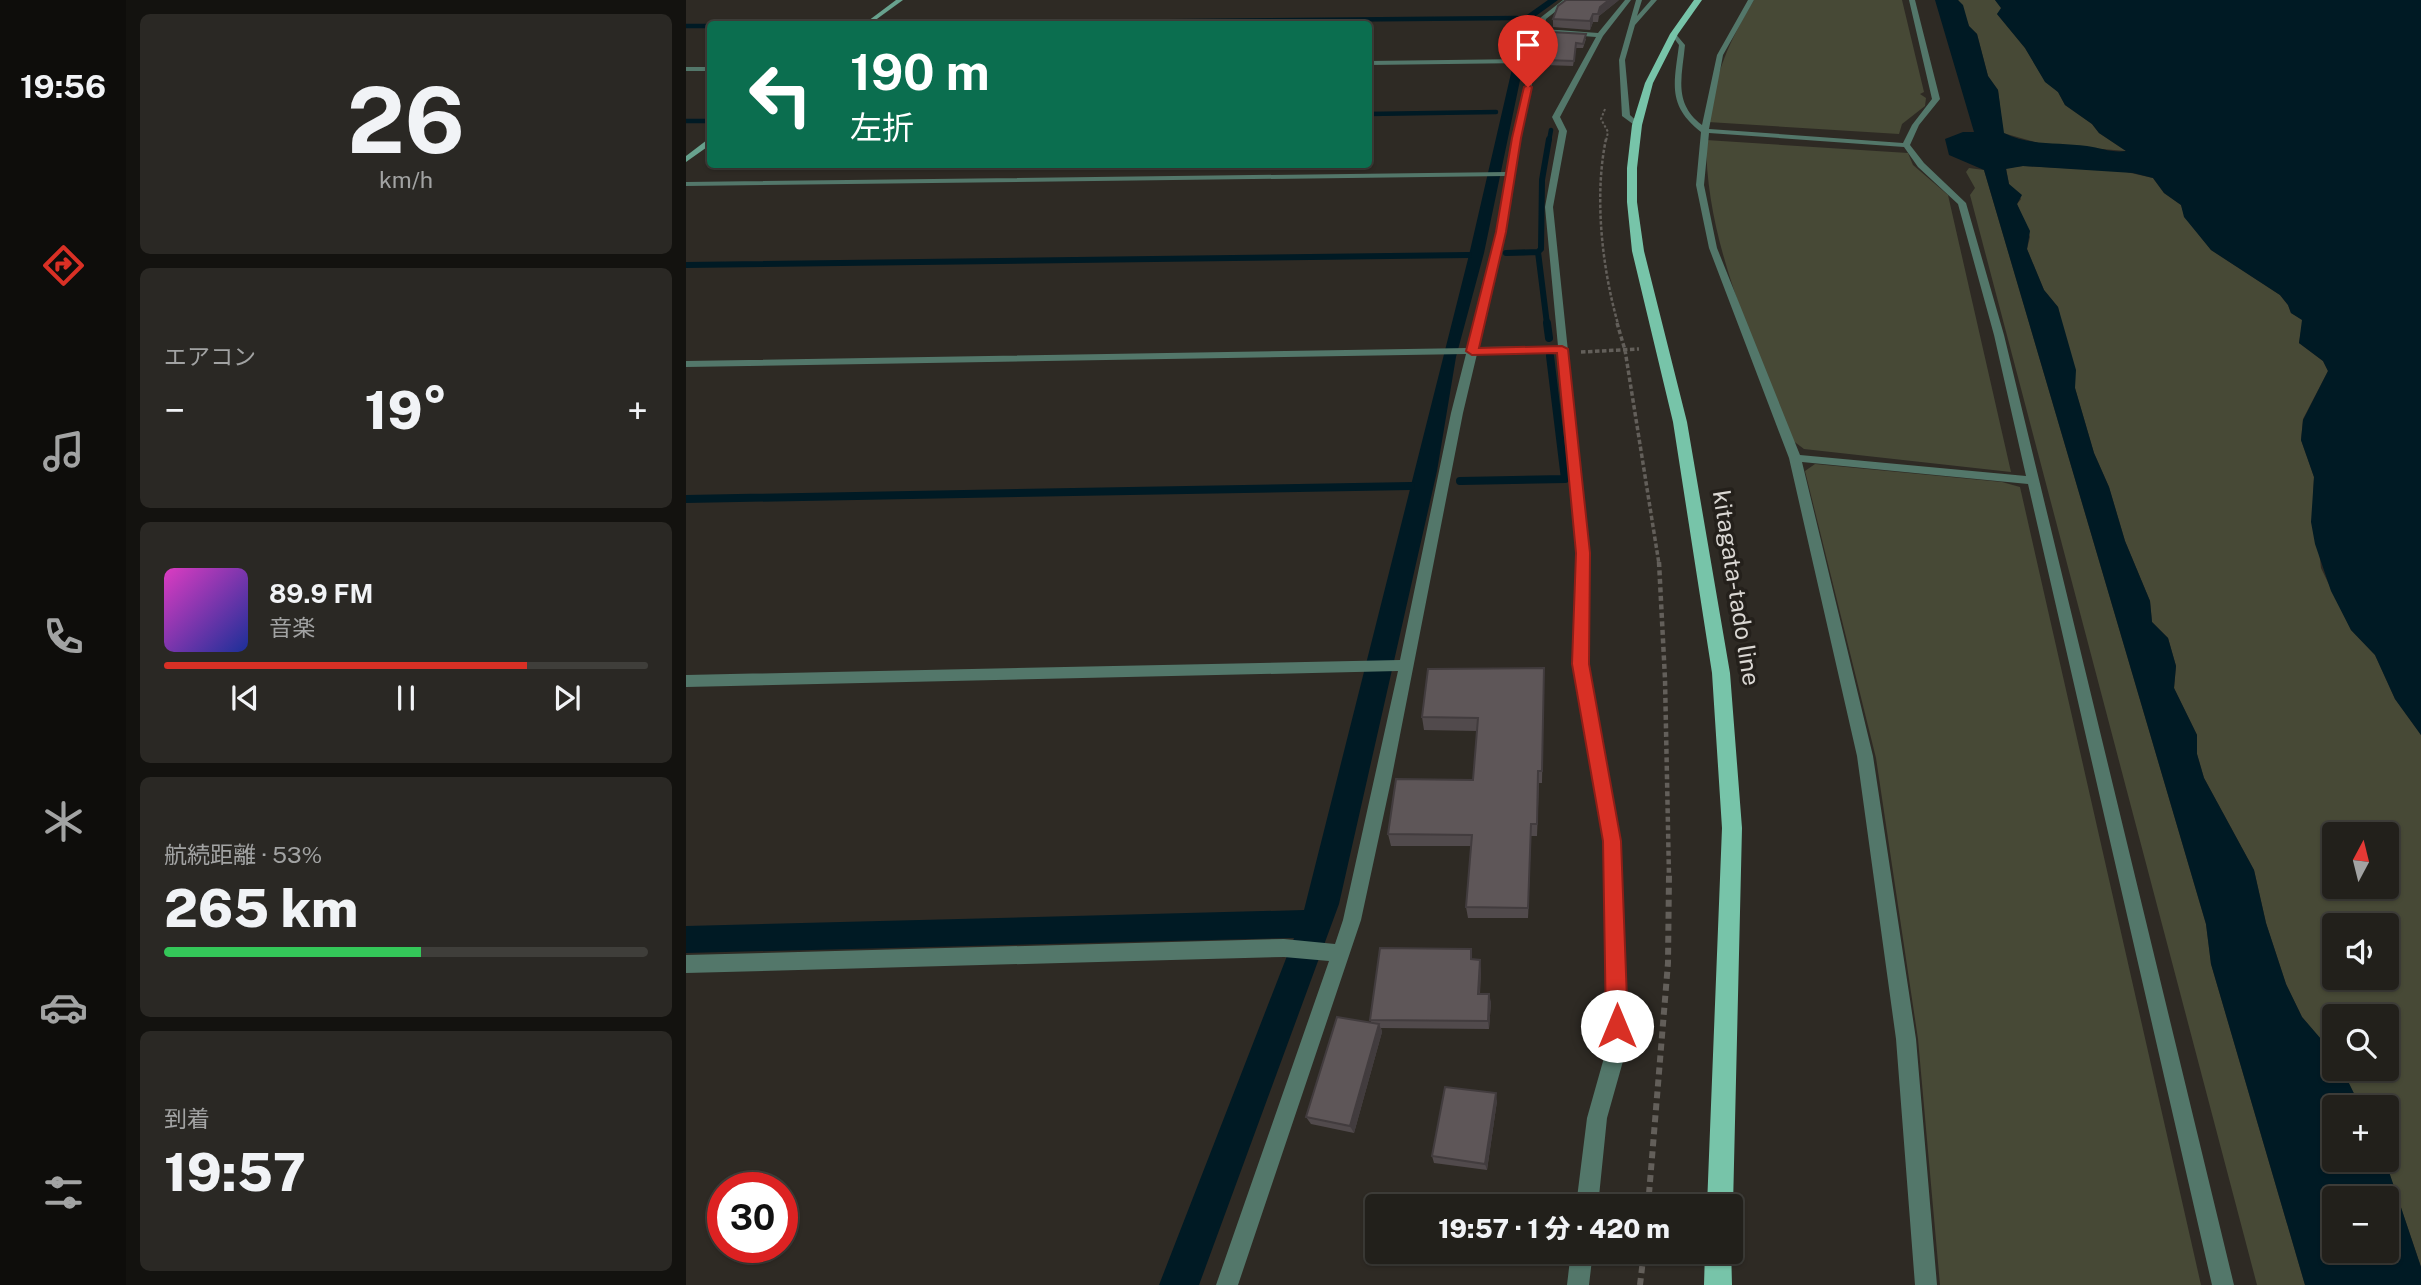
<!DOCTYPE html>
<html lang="ja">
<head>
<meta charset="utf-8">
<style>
	body { margin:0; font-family:"Public Sans","Noto Sans JP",sans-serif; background:#2a2824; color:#f1f3f6; height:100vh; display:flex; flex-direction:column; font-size:26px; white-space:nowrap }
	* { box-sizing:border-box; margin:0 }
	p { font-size:23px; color:#a2a3a3 }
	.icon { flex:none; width:38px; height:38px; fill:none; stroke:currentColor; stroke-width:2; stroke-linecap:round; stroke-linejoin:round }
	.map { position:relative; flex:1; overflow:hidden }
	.sheet { display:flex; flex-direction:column; gap:14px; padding:14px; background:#13120f; width:560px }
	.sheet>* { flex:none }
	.guide { position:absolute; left:21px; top:21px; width:665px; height:147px; border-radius:7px; box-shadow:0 2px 5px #0004,0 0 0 2px #3f3e3a; background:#0b6e4f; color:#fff; overflow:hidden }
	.needle { width:46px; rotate:7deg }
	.controls { position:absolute; left:1636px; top:822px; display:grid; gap:14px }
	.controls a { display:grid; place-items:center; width:77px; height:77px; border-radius:7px; background:#22201b; box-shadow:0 2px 5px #0004,0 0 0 2px #3f3e3a; font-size:35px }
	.speed { position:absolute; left:21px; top:1172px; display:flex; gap:14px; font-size:35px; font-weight:700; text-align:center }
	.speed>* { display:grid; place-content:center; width:91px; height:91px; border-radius:50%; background:#22201b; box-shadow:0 2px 5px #0004,0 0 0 2px #3f3e3a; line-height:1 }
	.speed .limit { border:10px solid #d22; background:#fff; color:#111 }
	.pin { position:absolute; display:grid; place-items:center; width:60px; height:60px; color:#fff; margin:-72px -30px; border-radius:50% 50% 50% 0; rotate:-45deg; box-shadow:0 0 7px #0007 }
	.pin .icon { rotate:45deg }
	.me { position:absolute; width:77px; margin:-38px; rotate:0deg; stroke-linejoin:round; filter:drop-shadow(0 0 5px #0008) }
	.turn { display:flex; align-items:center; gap:24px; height:147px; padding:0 28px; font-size:32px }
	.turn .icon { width:91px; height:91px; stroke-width:2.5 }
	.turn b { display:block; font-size:49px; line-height:60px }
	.big { font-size:52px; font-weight:800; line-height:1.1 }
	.sheet .widget { flex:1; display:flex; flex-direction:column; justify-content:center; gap:10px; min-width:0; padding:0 24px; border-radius:10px; background:#2a2824 }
	.sheet .dial { align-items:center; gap:0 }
	.dial b { font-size:91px; line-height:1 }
	.song { display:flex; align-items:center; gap:21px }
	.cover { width:84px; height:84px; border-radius:10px; background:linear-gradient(135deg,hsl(310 70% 55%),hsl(230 70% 35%)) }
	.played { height:7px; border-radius:4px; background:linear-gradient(90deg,#d93025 75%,#3f3e3a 75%) }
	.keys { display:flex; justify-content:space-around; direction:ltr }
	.heat { display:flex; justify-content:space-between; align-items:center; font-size:38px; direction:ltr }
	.charge { height:10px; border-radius:5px; background:linear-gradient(90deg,#34c759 53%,#3f3e3a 0) }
	.trip { position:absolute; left:679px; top:1194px; width:378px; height:70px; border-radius:7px; background:#22201b; box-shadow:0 2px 5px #0004,0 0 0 2px #3f3e3a; font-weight:800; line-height:70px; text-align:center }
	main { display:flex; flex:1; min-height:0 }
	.dock { display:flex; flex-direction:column; width:126px; justify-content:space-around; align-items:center; background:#0e0d0b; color:#a2a3a3 }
	.dock .icon { width:49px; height:49px }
	.dock .on { color:#d93025 }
	.dock b { font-size:32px; color:#f1f3f6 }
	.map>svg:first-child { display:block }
</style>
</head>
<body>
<main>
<nav class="dock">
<b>19:56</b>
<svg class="icon on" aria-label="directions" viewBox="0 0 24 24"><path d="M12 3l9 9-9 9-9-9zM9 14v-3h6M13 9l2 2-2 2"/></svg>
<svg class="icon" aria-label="music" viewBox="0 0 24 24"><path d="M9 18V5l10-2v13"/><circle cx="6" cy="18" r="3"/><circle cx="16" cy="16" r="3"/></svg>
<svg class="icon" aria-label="phone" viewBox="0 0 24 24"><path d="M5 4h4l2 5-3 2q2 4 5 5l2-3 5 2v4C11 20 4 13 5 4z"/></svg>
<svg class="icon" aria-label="climate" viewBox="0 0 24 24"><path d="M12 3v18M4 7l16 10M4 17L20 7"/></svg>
<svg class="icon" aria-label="car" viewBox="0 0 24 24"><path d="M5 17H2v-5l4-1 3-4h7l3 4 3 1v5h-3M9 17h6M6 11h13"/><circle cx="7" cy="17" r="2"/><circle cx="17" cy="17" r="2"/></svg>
<svg class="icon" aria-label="filters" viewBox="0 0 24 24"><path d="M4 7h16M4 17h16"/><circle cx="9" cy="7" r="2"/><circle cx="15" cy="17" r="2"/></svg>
</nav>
<section class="sheet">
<div class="widget dial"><b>26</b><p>km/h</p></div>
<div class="widget"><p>エアコン</p>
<div class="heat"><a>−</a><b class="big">19°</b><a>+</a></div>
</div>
<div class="widget">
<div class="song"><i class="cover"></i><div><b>89.9 FM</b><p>音楽</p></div></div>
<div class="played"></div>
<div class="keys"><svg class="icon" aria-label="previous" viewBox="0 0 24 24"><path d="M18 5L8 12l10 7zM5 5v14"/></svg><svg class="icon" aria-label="pause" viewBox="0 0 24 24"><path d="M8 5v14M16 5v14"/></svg><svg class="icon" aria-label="next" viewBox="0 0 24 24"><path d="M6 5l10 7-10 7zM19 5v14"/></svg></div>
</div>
<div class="widget"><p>航続距離 · 53%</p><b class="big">265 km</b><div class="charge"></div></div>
<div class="widget"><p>到着</p><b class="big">19:57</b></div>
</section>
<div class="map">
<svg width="1735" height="1285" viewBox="0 0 1735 1285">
	<rect width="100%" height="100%" fill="#2e2a24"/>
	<path fill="#474936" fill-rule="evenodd" d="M 1068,0 L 1216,0 L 1238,92 L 1234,94 L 1240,98 L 1239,106 L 1216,124 L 1213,134 L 1022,122 C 1031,70 1041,45 1068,0 Z
		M 1272,0 L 1309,0 L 1316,9 L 1311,14 L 1339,48 L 1359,81 L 1372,92 L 1379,105 L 1406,124 L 1413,133 L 1440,151 L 1356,144 L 1317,133 L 1312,90 L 1302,76 L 1291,34 L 1283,26 Z
		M 1020,140 L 1222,153 L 1227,165 L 1262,195 L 1325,472 L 1118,449 L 1106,440 C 1069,343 1020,246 1020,140 Z
		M 1337,166 L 1436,171 L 1467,178 L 1478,193 L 1495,205 L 1499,217 L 1525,250 L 1594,295 L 1602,305 L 1605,313 L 1617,320 L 1613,343 L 1637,361 L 1642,371 L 1617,419 L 1615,440 L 1628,477 L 1627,497 L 1635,568 L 1665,630 L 1689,655 L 1709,699 L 1735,735 L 1735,1267 L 1699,1160 L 1701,1108 L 1675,1108 L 1656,1069 L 1701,1069 L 1701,1017 L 1648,1017 L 1648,1055 L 1616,1017 L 1600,984 L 1580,923 L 1568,870 L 1518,778 L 1511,754 L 1511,735 L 1488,688 L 1490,666 L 1482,638 L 1466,622 L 1464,601 L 1439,541 L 1423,487 L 1408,453 L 1389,388 L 1372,307 L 1358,290 L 1341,249 L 1344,237 L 1331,204 L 1335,199 L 1323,184 L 1320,168 ZM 1648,835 L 1701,835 L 1701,887 L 1648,887 ZM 1648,926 L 1701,926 L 1701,978 L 1648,978 Z
		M 1283,168 L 1298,170 L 1520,924 L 1525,964 L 1619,1285 L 1571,1285 L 1284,195 L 1289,188 L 1280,172 Z
		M 1129,464 L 1316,482 L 1334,487 L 1515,1285 L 1254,1285 L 1232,1039 L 1190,758 L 1119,471 Z"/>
	<path fill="#001a24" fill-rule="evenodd" d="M 862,0 L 872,0 L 847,18 L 798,253 L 770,357 L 751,471 L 653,904 L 513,1285 L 473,1285 L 608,938 L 0,953 L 0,926 L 618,910 L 783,255 L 838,17 Z
		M 1249,0 L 1272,0 L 1277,5 L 1283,26 L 1291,34 L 1302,76 L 1312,90 L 1318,133 C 1344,146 1373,142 1401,146 C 1415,148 1426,153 1440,151 L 1413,133 L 1406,124 L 1379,105 L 1372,92 L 1359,82 L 1339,48 L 1311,14 L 1315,8 L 1309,0 L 1735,0 L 1735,735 L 1709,699 L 1689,655 L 1665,630 L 1645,591 L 1629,544 L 1625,522 L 1628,477 L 1615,440 L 1617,420 L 1642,371 L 1637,361 L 1613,343 L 1616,320 L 1605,313 L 1602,305 L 1594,295 L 1525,250 L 1498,217 L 1495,205 L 1478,193 L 1467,178 L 1447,173 L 1337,166 L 1320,169 L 1323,184 L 1336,195 L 1331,204 L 1344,231 L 1341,249 L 1358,290 L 1372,307 L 1390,370 L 1389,388 L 1408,453 L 1423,487 L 1439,541 L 1464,601 L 1466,622 L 1482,638 L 1490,666 L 1488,688 L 1511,735 L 1511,754 L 1518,778 L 1568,870 L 1580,923 L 1600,984 L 1616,1017 L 1648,1054 L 1648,1069 L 1656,1069 L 1675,1108 L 1648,1108 L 1648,1160 L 1699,1160 L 1735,1267 L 1735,1285 L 1619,1285 L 1525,964 L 1520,924 L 1298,170 L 1263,155 L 1259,139 L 1277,132 L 1288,132 ZM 1648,1199 L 1701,1199 L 1701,1251 L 1648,1251 Z"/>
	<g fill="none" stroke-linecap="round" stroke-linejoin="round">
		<path stroke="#001a24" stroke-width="4.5" d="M 187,24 L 831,18
			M 0,26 L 24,26
			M 682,114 L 810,112
			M 0,121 L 24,121
			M 863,141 L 865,130"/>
		<path stroke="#001a24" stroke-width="6" d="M 852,252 L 861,324
			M 820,253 L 852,252 L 855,249 L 856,180 L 863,139
			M 0,265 L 783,255"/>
		<path stroke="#001a24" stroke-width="8" d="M 861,323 L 863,338
			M 774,481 L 879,479 L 864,356
			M 0,499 L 725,486"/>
		<path stroke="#635f5a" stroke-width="2" stroke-dasharray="2.5 2" stroke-linecap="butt" d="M 919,109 L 915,119 L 922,132 L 920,141"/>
		<path stroke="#635f5a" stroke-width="2.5" stroke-dasharray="3.5 2" stroke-linecap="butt" d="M 920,139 C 908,196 916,268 932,324"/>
		<path stroke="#635f5a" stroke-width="3.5" stroke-dasharray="4.5 2.5" stroke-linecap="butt" d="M 931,323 L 939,350 L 973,564
			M 895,352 L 953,349"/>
		<path stroke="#635f5a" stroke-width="4.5" stroke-dasharray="5 3.5" stroke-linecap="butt" d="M 973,562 L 979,679 L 983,877"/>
		<path stroke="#635f5a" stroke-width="6" stroke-dasharray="7 5" stroke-linecap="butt" d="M 962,1206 L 982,963 L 983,875
			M 954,1285 L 958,1251"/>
		<path fill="#53776a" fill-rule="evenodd" d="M 1062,0 L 1068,0 L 1037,55 L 1023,129 L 1217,143 L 1226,125 L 1246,99 L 1223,0 L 1229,0 L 1254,99 L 1233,125 L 1224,145 L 1238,163 L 1280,203 L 1318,335 L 1548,1285 L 1526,1285 L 1342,484 L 1116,462 L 1187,756 L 1230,1039 L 1251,1285 L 1229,1285 L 1210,1039 L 1171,756 L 1103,458 L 1023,248 L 1010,185 L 1015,132 C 981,105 988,84 993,45 L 985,34 L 988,32 L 999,45 C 996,77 987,103 1016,125 L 1031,55 ZM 1023,133 L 1218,147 L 1232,167 L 1272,204 L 1308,335 L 1340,476 L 1114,455 L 1031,248 L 1018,185 Z"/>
		<path fill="#53776a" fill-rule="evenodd" d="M 877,0 L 884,0 L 860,19 L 858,29 L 912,33 L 939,0 L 945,0 L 917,36 L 874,117 L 881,131 L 867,207 L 903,553 L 902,664 L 934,840 L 940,1005 L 941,1047 L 921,1118 L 912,1206 L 890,1206 L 901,1118 L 921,1047 L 922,1005 L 918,840 L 888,664 L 891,553 L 872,352 L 791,354 L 777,413 L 705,781 L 675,920 L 552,1285 L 530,1285 L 643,961 L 598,957 L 0,973 L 0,955 L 598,939 L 649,944 L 657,920 L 712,671 L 0,687 L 0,675 L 714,660 L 765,413 L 780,354 L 0,367 L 0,361 L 782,348 L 811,232 L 820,176 L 0,186 L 0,182 L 821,172 L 844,63 L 682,65 L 682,61 L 844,59 L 854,18 ZM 857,33 L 910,37 L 866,117 L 873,131 L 859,207 L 872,346 L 792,347 L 819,232 L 834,138 Z
			M 950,0 L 956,0 L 951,16 L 965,0 L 971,0 L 949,25 L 939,60 L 944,115 L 955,125 L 951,127 L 936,116 L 933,60 Z
			M 0,67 L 24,67 L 24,71 L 0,71 Z
			M 885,1251 L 907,1251 L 903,1285 L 881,1285 Z"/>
		<path fill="#68a28e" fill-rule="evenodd" d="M 210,0 L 217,0 L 184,24 L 178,24 Z
			M 21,140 L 24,140 L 24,145 L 0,162 L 0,156 Z"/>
		<path fill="#77c4a9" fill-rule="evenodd" d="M 1008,0 L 1016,0 L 992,34 L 967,83 L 956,125 L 951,168 L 951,202 L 958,251 L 1001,422 L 1044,673 L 1056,828 L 1047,1206 L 1045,1212 L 1045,1206 L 1021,1206 L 1036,828 L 1026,673 L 987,422 L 946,251 L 941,202 L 941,168 L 946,125 L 959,83 L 984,34 Z
			M 1045,1247 L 1046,1285 L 1018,1285 L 1019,1251 L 1045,1251 Z"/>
	</g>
	<path fill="#514a4c" d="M 933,0 L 913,16 L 912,22 L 907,22 L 904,30 L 867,27 L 867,19 Z
		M 865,32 L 900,39 L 897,48 L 890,48 L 887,66 L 859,65 L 859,60 Z
		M 858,681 L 856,783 L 853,783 L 851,836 L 845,836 L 842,918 L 782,918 L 780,907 L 785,846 L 705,846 L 702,834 L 787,780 L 791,731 L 738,730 L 736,717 Z
		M 787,959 L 795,969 L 794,994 L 805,1002 L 803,1029 L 695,1028 L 696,1032 L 668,1133 L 625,1124 L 620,1117 L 685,1022 L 684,1020 Z
		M 811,1101 L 801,1170 L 748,1163 L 746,1156 Z"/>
	<path fill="#423c3e" d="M 923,0 L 933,0 L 913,16 L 912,22 L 914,7 Z
		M 907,14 L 907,22 L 904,30 L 904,21 Z
		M 845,824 L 845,836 L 842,918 L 842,908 Z
		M 794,960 L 795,969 L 793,1002 L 792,994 Z
		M 803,994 L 805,1002 L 803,1029 L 802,1021 Z
		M 693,1024 L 696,1032 L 668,1133 L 664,1126 Z
		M 810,1093 L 811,1101 L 801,1170 L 799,1164 Z"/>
	<path fill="#5e5658" stroke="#423c3e" stroke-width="2" d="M 880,0 L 923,0 L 914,7 L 912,14 L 907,14 L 904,21 L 867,19 L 872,6 Z
		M 865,32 L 900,34 L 897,44 L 890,43 L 888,61 L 859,60 Z
		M 858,668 L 856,771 L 852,771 L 851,824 L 845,824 L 842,908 L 780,907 L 786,835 L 702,834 L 710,779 L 787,780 L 792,718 L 736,717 L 742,669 Z
		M 694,948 L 785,949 L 785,959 L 794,960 L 792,994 L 803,994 L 802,1021 L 684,1020 Z
		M 651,1017 L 693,1024 L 664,1126 L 620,1117 Z
		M 759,1087 L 810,1093 L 799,1164 L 746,1156 Z"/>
	<path fill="#d93025" stroke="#8d1f18" stroke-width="2" d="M 842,85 L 846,87 L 835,138 L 820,232 L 793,348 L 876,346 L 882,349 L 904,553 L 903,664 L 935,841 L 942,1026 L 939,1034 L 931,1037 L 923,1034 L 920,1026 L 917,841 L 886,664 L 890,553 L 871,353 L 786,355 L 780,351 L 810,232 L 826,138 L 838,87 Z"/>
	<g text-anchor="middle" stroke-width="7" stroke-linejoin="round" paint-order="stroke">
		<g font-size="24" fill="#dad7d3" stroke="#24201b">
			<text transform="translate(1050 588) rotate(81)" y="8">kitagata-tado line</text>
		</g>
	</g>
</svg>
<div class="controls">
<a><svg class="needle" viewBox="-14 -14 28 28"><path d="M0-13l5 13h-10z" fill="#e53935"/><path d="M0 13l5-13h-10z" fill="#a2a3a3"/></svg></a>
<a><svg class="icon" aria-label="sound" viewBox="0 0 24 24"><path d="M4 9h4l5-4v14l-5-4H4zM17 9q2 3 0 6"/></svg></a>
<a><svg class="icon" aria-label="search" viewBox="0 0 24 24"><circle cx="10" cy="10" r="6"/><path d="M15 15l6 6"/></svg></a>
<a>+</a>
<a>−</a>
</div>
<div class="speed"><div class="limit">30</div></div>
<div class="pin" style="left:842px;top:87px;background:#d93025"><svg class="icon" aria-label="arrive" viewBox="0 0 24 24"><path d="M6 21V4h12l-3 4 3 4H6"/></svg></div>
<svg class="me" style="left:931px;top:1026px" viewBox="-20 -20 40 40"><circle r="19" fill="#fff"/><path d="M0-13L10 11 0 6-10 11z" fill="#d93025"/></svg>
<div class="trip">19:57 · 1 分 · 420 m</div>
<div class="guide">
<div class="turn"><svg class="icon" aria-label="left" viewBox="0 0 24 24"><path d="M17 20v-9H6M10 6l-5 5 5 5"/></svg><div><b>190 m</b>左折</div></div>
</div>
</div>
</main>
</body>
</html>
